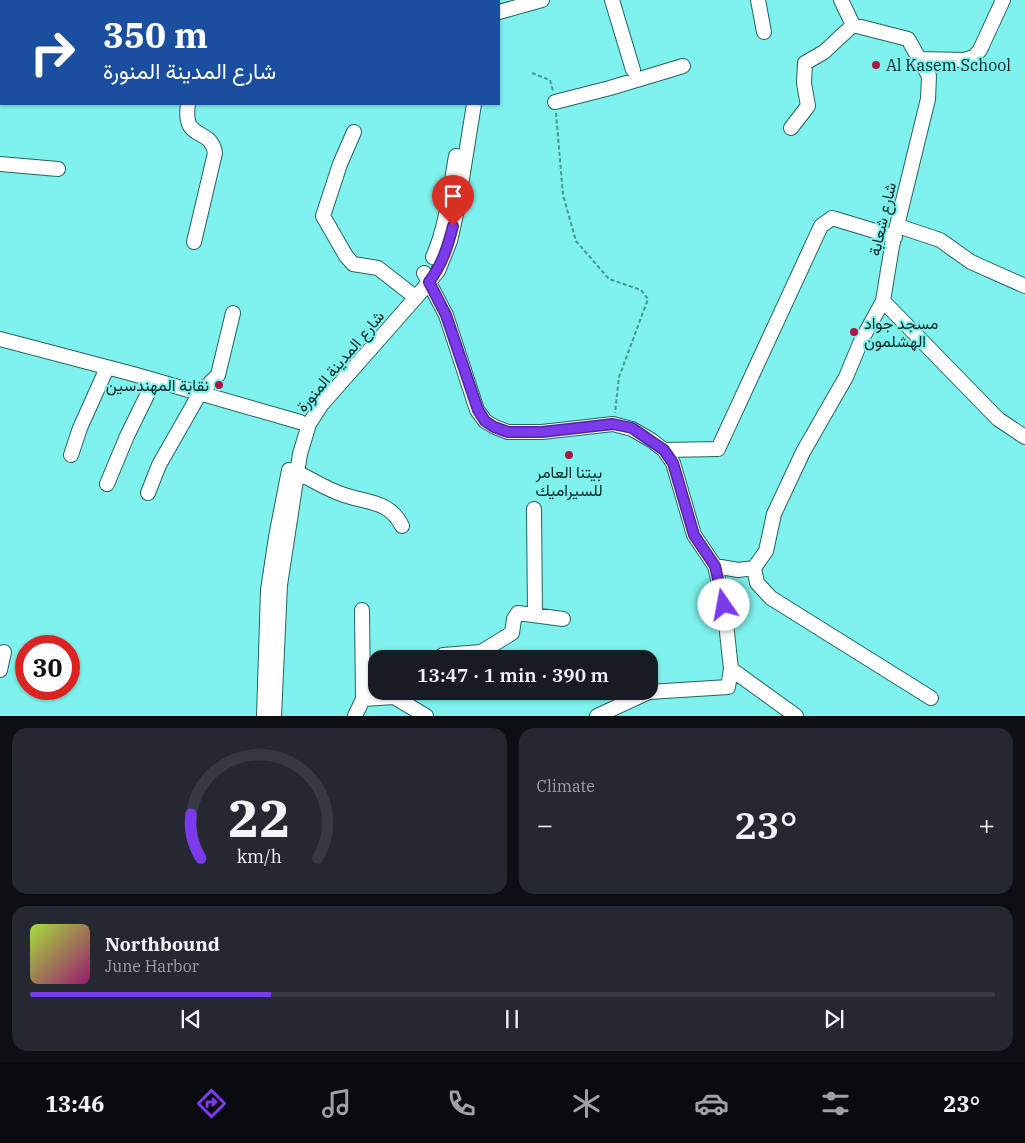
<!DOCTYPE html>
<html lang="en">
<head>
<meta charset="utf-8">
<style>
	body { margin:0; font-family:"IBM Plex Serif",Vazirmatn,serif; background:#242831; color:#f1f3f6; height:100vh; display:flex; flex-direction:column; font-size:19px; white-space:nowrap }
	* { box-sizing:border-box; margin:0 }
	p { font-size:16px; color:#9ea1a6 }
	.icon { flex:none; width:28px; height:28px; fill:none; stroke:currentColor; stroke-width:2; stroke-linecap:round; stroke-linejoin:round }
	.map { position:relative; height:716px; overflow:hidden }
	.panel { display:flex; flex-direction:column; gap:12px; padding:12px; background:#0d0f14; flex:1 }
	.panel>* { flex:none }
	.guide { position:absolute; left:0px; top:0px; width:500px; height:105px; box-shadow:0 1px 4px #0004; background:#1a4fa0; color:#fff; overflow:hidden }
	.speed { position:absolute; left:15px; top:635px; display:flex; gap:10px; font-size:25px; font-weight:700; text-align:center }
	.speed>* { display:grid; place-content:center; width:65px; height:65px; border-radius:50%; background:#171b24; box-shadow:0 1px 4px #0004; line-height:1 }
	.speed .limit { border:8px solid #d22; background:#fff; color:#111 }
	.pin { position:absolute; display:grid; place-items:center; width:42px; height:42px; color:#fff; margin:-51px -21px; border-radius:50% 50% 50% 0; rotate:-45deg; box-shadow:0 0 5px #0007 }
	.pin .icon { rotate:45deg }
	.me { position:absolute; width:55px; margin:-28px; rotate:348deg; stroke-linejoin:round; filter:drop-shadow(0 0 4px #0008) }
	.turn { display:flex; align-items:center; gap:18px; height:105px; padding:0 20px; font-size:22px }
	.turn .icon { width:65px; height:65px; stroke-width:2.5 }
	.turn b { display:block; font-size:35px; line-height:42px }
	.big { font-size:38px; font-weight:600; line-height:1.1 }
	.panel .widget { flex:1; display:flex; flex-direction:column; justify-content:center; gap:8px; min-width:0; padding:0 18px; border-radius:15px; background:#242831 }
	.panel .dial { align-items:center; gap:0 }
	.dial svg { height:130px; overflow:visible; fill:none; stroke:#363941; stroke-width:7; stroke-linecap:round; text-anchor:middle }
	.dial text { fill:#f1f3f6; stroke:none }
	.song { display:flex; align-items:center; gap:15px }
	.cover { width:60px; height:60px; border-radius:8px; background:linear-gradient(135deg,hsl(80 70% 55%),hsl(320 70% 35%)) }
	.played { height:5px; border-radius:2px; background:linear-gradient(90deg,#7c3aed 25%,#363941 25%) }
	.keys { display:flex; justify-content:space-around; direction:ltr }
	.heat { display:flex; justify-content:space-between; align-items:center; font-size:28px; direction:ltr }
	.panel .tiles { flex:1; display:grid; gap:12px; grid-template-columns:1fr 1fr }
	.widget:last-child { grid-column:span 2 }
	.trip { position:absolute; left:368px; top:650px; width:290px; height:50px; border-radius:15px; background:#171b24; box-shadow:0 1px 4px #0004; font-weight:600; line-height:50px; text-align:center }
	.tab-bar { display:flex; height:80px; justify-content:space-around; align-items:center; background:#090b0e; color:#9ea1a6 }
	.tab-bar .icon { width:35px; height:35px }
	.tab-bar .selected { color:#7c3aed }
	.tab-bar b { font-size:22px; color:#f1f3f6 }
	.map>svg:first-child { display:block }
</style>
</head>
<body>
<div class="map">
<svg width="1025" height="716" viewBox="0 0 1025 716">
	<rect width="100%" height="100%" fill="#7ff2ed"/>
	<g fill="none" stroke-linecap="round" stroke-linejoin="round">
		<defs>
			<path id="minor" d="M 455,0 L 456,1
				M 468,0 L 468,1
				M 612,0 L 633,70
				M 758,0 L 764,32
				M 140,1 L 140,0
				M 499,12 L 542,0
				M 920,59 L 964,60 L 974,57 L 980,50 L 1003,0
				M 555,102 L 610,88 L 683,66
				M 188,104 C 182,143 211,126 215,153 L 194,242
				M 791,128 L 808,106 L 804,83 L 805,63 L 824,52 L 853,25
				M 354,132 L 340,164 L 323,216 L 346,256 L 353,264 L 378,268 L 410,293
				M 0,164 L 58,169
				M 898,226 L 940,240 L 971,262 L 1025,286
				M 433,257 C 447,225 450,190 456,156
				M 424,273 L 446,315 L 477,410 L 485,421 L 495,427 L 508,432 L 542,432 L 613,424 L 632,429 L 651,440 L 664,450 L 673,463 L 694,535 L 715,566 L 738,570 L 754,568 L 766,551 L 774,514 L 803,452 L 846,377 L 861,341 L 883,301 L 892,246 L 928,99 L 929,76 L 908,39 L 853,25 L 841,0
				M 883,301 L 998,419 L 1025,437
				M 0,339 L 133,374 L 300,422
				M 664,450 L 718,449 L 821,226 L 832,218 L 895,237
				M 71,455 L 80,428 L 107,368
				M 298,473 C 313,480 328,490 344,495 C 368,503 390,501 402,526
				M 107,484 L 127,436 L 154,381
				M 148,493 L 159,465 L 200,393 L 218,375 L 233,313
				M 534,509 L 535,615
				M 715,566 L 724,605 L 731,669 L 796,716
				M 754,568 L 757,583 L 771,598 L 931,698
				M 439,659 L 443,655 L 481,652 L 512,633 L 514,619 L 518,613 L 563,619
				M 0,670 L 4,652
				M 394,697 L 426,716
				M 363,699 L 394,697 L 400,691
				M 264,716 L 268,590 L 276,537 L 289,470
				M 274,716 L 280,585 L 300,454 L 309,424 L 322,404 L 419,294 L 438,271 L 450,241 L 457,210 L 474,104
				M 355,716 L 363,699 L 362,610
				M 597,716 L 649,692 L 728,687 L 731,669"/>
		</defs>
		<use href="#minor" stroke="#256361" stroke-width="16"/>
		<path stroke="#469693" stroke-width="2" stroke-dasharray="4 2.5" stroke-linecap="butt" d="M 532,73 L 550,80 L 553,91
			M 556,113 L 563,195 L 576,241 L 609,279 L 641,290 L 648,299 L 619,377 L 615,413"/>
		<use href="#minor" stroke="#fff" stroke-width="14"/>
	</g>
	<g fill="none" stroke-linecap="round" stroke-linejoin="round">
		<defs>
			<path id="route" d="M 453,226 C 448,246 442,265 429,282 L 446,315 L 478,410 L 485,421 L 494,427 L 508,432 L 542,432 L 613,424 L 632,428 L 664,450 L 673,463 L 694,535 L 715,566 L 724,605"/>
		</defs>
		<use href="#route" stroke="#51269a" stroke-width="12"/>
		<use href="#route" stroke="#7c3aed" stroke-width="9"/>
	</g>
	<g fill="#ac1845" stroke="#7ff2ed" stroke-width="2">
		<circle cx="876" cy="65" r="5"/>
		<circle cx="854" cy="332" r="5"/>
		<circle cx="219" cy="385" r="5"/>
		<circle cx="569" cy="455" r="5"/>
	</g>
	<g text-anchor="middle" stroke-width="4" stroke-linejoin="round" paint-order="stroke">
		<g font-size="16" fill="#002524" stroke="#7ff2ed" text-anchor="start">
			<text x="886" y="71">Al Kasem School</text>
			<text x="864" y="329">مسجد جواد<tspan x="864" dy="18">الهشلمون</tspan></text>
			<text x="209" y="391" text-anchor="end">نقابة المهندسين</text>
			<text x="569" y="478" text-anchor="middle">بيتنا العامر<tspan x="569" dy="18">للسيراميك</tspan></text>
		</g>
		<g font-size="16" fill="#002524" stroke="#7ff2ed">
			<text transform="translate(882 219) rotate(-77)" y="6">شارع شعابة</text>
			<text transform="translate(340 361) rotate(-50)" y="6">شارع المدينة المنورة</text>
		</g>
	</g>
</svg>
<div class="speed"><div class="limit">30</div></div>
<div class="pin" style="left:453px;top:226px;background:#d93025"><svg class="icon" aria-label="arrive" viewBox="0 0 24 24"><path d="M6 21V4h12l-3 4 3 4H6"/></svg></div>
<svg class="me" style="left:724px;top:605px" viewBox="-20 -20 40 40"><circle r="19" fill="#fff"/><path d="M0-13L10 11 0 6-10 11z" fill="#7c3aed"/></svg>
<div class="trip">13:47 · 1 min · 390 m</div>
<div class="guide">
<div class="turn"><svg class="icon" aria-label="right" viewBox="0 0 24 24"><path d="M7 20v-9h11M14 6l5 5-5 5"/></svg><div><b>350 m</b>شارع المدينة المنورة</div></div>
</div>
</div>
<section class="panel">
<div class="tiles">
<div class="widget dial"><svg viewBox="0 0 100 80">
<path d="M14 69A42 42 0 1 1 86 69"/>
<path d="M14 69A42 42 0 0 1 8 42" stroke="#7c3aed"/>
<text x="50" y="56" font-size="32" font-weight="700">22</text>
<text x="50" y="72" font-size="11">km/h</text>
</svg></div>
<div class="widget"><p>Climate</p>
<div class="heat"><a>−</a><b class="big">23°</b><a>+</a></div>
</div>
<div class="widget">
<div class="song"><i class="cover"></i><div><b>Northbound</b><p>June Harbor</p></div></div>
<div class="played"></div>
<div class="keys"><svg class="icon" aria-label="previous" viewBox="0 0 24 24"><path d="M18 5L8 12l10 7zM5 5v14"/></svg><svg class="icon" aria-label="pause" viewBox="0 0 24 24"><path d="M8 5v14M16 5v14"/></svg><svg class="icon" aria-label="next" viewBox="0 0 24 24"><path d="M6 5l10 7-10 7zM19 5v14"/></svg></div>
</div>
</div>
</section>
<nav class="tab-bar">
<b>13:46</b>
<svg class="icon selected" aria-label="directions" viewBox="0 0 24 24"><path d="M12 3l9 9-9 9-9-9zM9 14v-3h6M13 9l2 2-2 2"/></svg>
<svg class="icon" aria-label="music" viewBox="0 0 24 24"><path d="M9 18V5l10-2v13"/><circle cx="6" cy="18" r="3"/><circle cx="16" cy="16" r="3"/></svg>
<svg class="icon" aria-label="phone" viewBox="0 0 24 24"><path d="M5 4h4l2 5-3 2q2 4 5 5l2-3 5 2v4C11 20 4 13 5 4z"/></svg>
<svg class="icon" aria-label="climate" viewBox="0 0 24 24"><path d="M12 3v18M4 7l16 10M4 17L20 7"/></svg>
<svg class="icon" aria-label="car" viewBox="0 0 24 24"><path d="M5 17H2v-5l4-1 3-4h7l3 4 3 1v5h-3M9 17h6M6 11h13"/><circle cx="7" cy="17" r="2"/><circle cx="17" cy="17" r="2"/></svg>
<svg class="icon" aria-label="filters" viewBox="0 0 24 24"><path d="M4 7h16M4 17h16"/><circle cx="9" cy="7" r="2"/><circle cx="15" cy="17" r="2"/></svg>
<b>23°</b>
</nav>
</body>
</html>
